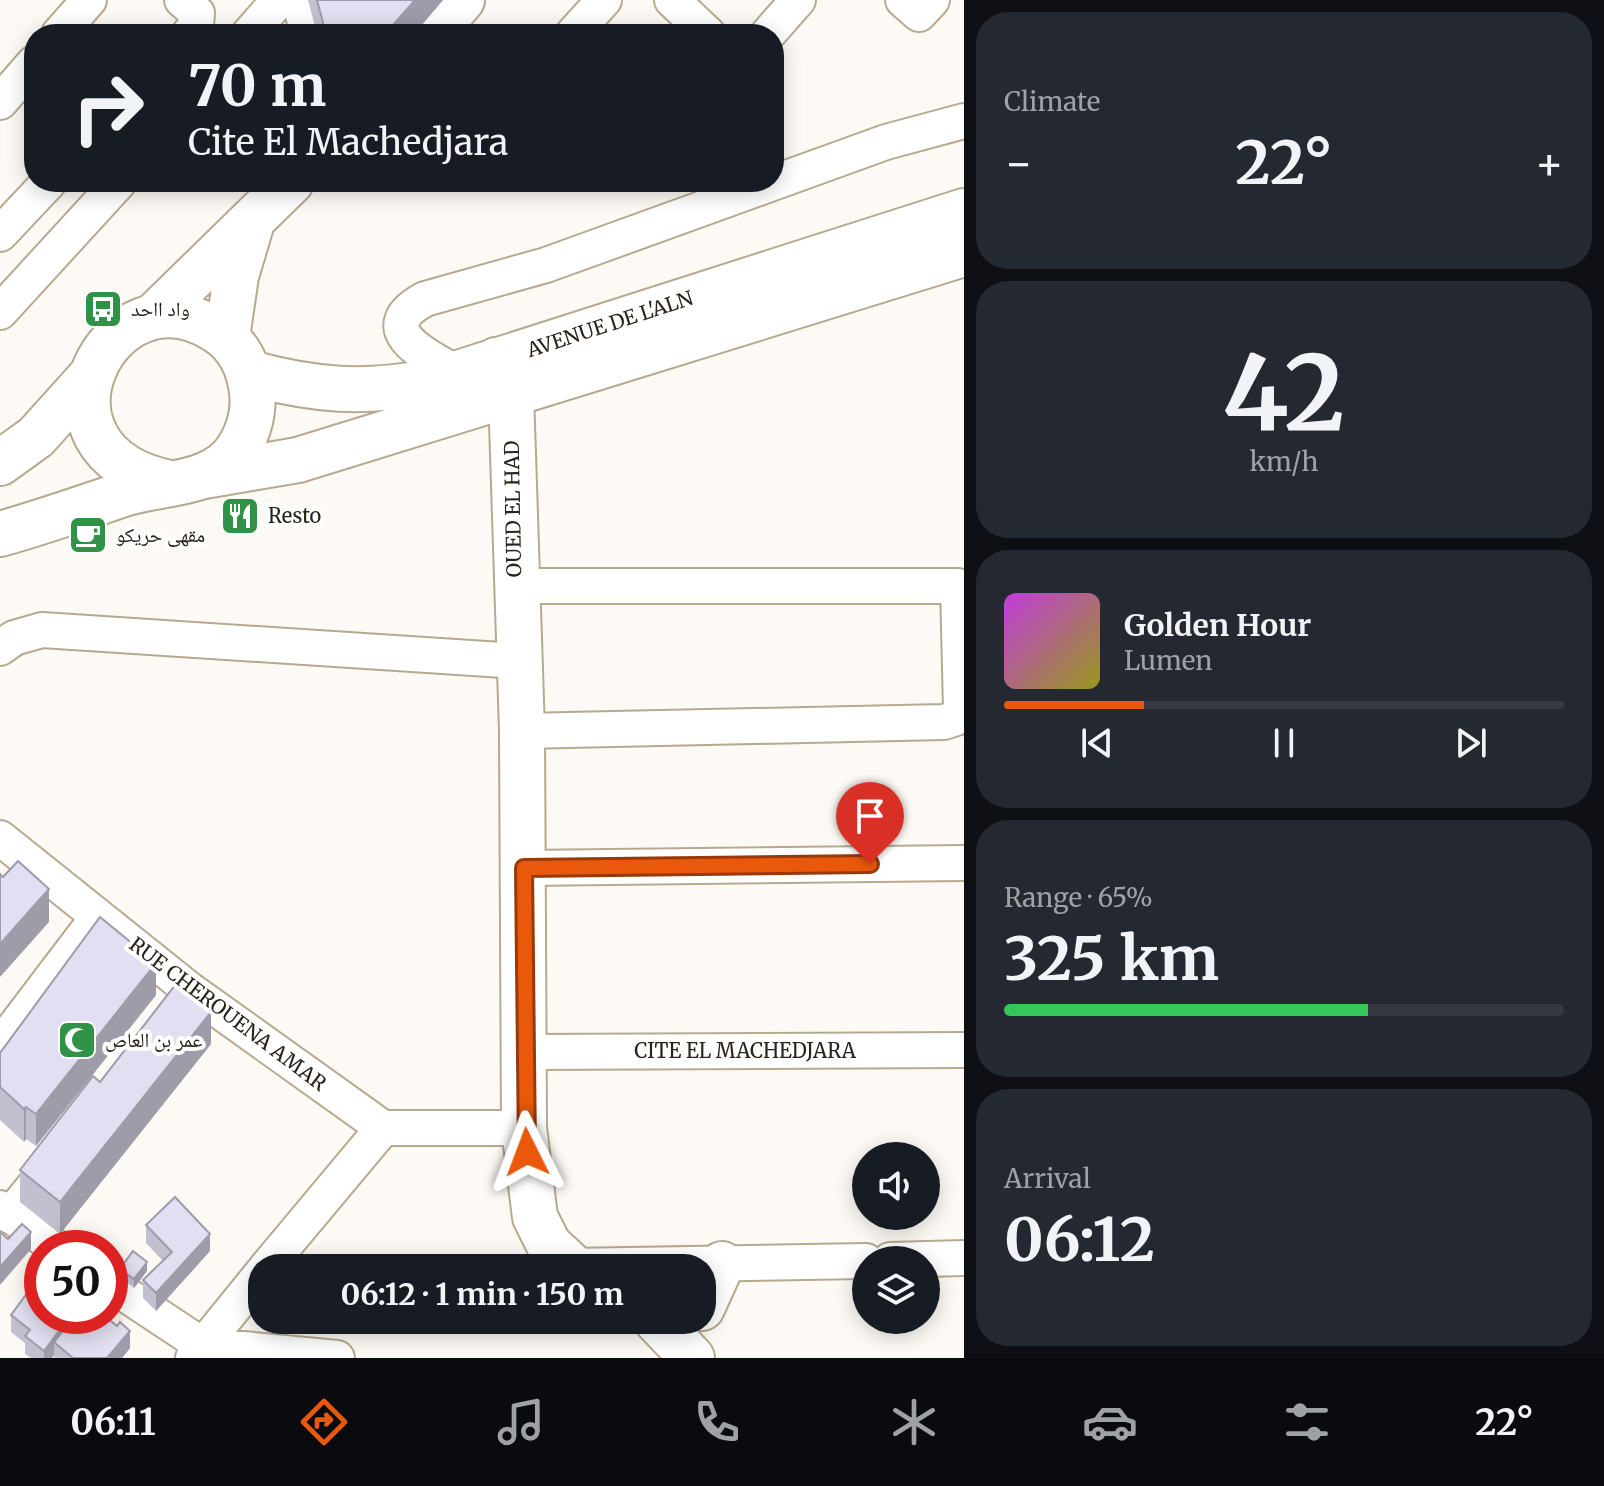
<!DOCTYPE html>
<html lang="en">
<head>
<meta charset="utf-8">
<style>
	body { margin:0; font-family:Merriweather,"Noto Naskh Arabic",serif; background:#242831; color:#f1f3f6; height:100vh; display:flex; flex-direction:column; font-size:30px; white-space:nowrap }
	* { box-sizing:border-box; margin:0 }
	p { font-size:26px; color:#9ea1a6 }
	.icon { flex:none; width:44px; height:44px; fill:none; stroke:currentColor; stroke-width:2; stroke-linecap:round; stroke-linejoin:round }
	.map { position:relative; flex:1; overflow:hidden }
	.drawer { display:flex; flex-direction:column; gap:12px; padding:12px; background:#0d0f14; width:640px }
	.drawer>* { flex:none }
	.guide { position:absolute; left:24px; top:24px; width:760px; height:168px; border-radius:32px; box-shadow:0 4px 20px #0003; background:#171b24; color:#f1f3f6; overflow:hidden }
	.fabs { position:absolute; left:852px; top:1142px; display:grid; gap:16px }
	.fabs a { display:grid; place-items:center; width:88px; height:88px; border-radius:50%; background:#171b24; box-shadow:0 4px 20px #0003; font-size:40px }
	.speed { position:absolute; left:24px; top:1230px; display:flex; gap:16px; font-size:40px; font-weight:700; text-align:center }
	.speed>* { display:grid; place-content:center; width:104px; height:104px; border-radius:50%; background:#171b24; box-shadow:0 4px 20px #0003; line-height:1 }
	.speed .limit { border:12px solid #d22; background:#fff; color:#111 }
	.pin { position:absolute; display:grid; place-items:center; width:68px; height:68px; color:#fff; margin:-82px -34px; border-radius:50% 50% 50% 0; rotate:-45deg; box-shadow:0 0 8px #0007 }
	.pin .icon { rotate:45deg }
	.me { position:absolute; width:88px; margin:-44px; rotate:357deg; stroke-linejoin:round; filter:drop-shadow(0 0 6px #0008) }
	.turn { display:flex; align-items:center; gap:28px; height:168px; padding:0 32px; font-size:36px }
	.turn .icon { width:104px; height:104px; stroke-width:2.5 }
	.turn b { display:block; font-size:56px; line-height:68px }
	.big { font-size:60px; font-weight:700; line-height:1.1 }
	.drawer .tile { flex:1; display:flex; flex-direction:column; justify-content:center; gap:12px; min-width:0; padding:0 28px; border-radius:32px; background:#242831 }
	.drawer .dial { align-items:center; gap:0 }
	.dial b { font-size:104px; line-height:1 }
	.song { display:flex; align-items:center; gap:24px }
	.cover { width:96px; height:96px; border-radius:12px; background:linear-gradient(135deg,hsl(290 70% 55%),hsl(60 70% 35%)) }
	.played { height:8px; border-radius:4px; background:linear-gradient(90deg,#ea580c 25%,#363941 25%) }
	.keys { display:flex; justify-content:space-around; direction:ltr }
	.heat { display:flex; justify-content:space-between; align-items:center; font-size:44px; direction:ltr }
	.charge { height:12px; border-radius:6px; background:linear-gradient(90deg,#34c759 65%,#363941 0) }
	.trip { position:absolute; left:248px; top:1254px; width:468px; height:80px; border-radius:32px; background:#171b24; box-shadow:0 4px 20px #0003; font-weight:700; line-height:80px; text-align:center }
	.menu { display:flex; height:128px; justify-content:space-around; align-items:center; background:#090b0e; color:#9ea1a6 }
	.menu .icon { width:56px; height:56px }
	.menu .active { color:#ea580c }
	.menu b { font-size:36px; color:#f1f3f6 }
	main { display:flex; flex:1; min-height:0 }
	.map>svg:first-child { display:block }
</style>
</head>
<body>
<main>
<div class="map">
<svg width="964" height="1358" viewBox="0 0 964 1358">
	<rect width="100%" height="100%" fill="#fdfaf5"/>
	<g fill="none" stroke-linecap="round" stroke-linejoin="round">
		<defs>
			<path id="minor" d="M 182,0 L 197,13 L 196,26 L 189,34
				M 299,0 L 308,34
				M 672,0 L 708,34
				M 903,0 L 919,14 L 932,0
				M 59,34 L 89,0
				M 249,34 L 279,0
				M 573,34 L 604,0
				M 768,34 L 798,0
				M 0,102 L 34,63
				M 0,234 L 49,182
				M 0,312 L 119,182
				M 457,373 C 426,356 369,329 425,299 L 546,265 L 886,142 L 964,121
				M 515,586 L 958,586 L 961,709 L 956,718 L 944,722 L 522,731
				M 0,648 L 14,638 L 42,630 L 518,661
				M 0,838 L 190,990 L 383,1128
				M 524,868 L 964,863
				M 0,1046 L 98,917
				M 526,1052 L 964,1050
				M 383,1128 L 524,1128
				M 0,1208 L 57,1248
				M 10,1216 L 50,1166
				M 890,1260 L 964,1258
				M 570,1266 L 866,1261
				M 266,1268 L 383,1128
				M 110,1284 L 202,1345 L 337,1358
				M 193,1358 L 262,1273"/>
			<path id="major" d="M 433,34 L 462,0
				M 153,317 L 291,182
				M 227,337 L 236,276 L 252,222
				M 496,360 L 511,393 L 522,731 L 524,1128 L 535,1217 L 549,1245 L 574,1268
				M 250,373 C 315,391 363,394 430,382 L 964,211
				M 0,463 L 36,437 L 90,377
				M 204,476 L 298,460 L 964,254
				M 0,534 C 43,522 85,507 127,493 C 160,483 204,485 230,459 C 246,442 255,415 252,392 C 249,366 239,345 217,331 C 109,260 14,452 170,483
				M 702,1308 L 722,1264
				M 656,1320 L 692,1358"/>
		</defs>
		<use href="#minor" stroke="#b7a98f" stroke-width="38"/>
		<use href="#major" stroke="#b7a98f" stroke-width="48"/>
		<use href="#minor" stroke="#fff" stroke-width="34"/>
		<use href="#major" stroke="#fff" stroke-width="44"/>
	</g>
	<path fill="#c2c0cf" d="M 308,0 L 443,0 L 414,34 L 317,34 Z
		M 156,995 L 36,1146 L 26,1139 L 24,1142 L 0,1120 L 0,1053 Z
		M 211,1044 L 60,1234 L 20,1202 L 20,1170 L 100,1082 Z
		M 146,1225 L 210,1251 L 156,1311 L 143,1298 L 143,1280 L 163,1261 L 146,1243 Z
		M 120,1269 L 147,1271 L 134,1288 L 120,1277 Z
		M 11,1315 L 130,1348 L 122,1358 L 54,1358 L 54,1355 L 52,1358 L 31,1358 L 25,1354 L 25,1343 L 11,1332 Z"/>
	<path fill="#9e9ca9" d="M 415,0 L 443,0 L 414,34 L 385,34 Z
		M 49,889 L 49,922 L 0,977 L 0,944 Z
		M 156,963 L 156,995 L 36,1146 L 36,1114 Z
		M 211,1012 L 211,1044 L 60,1234 L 60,1202 Z
		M 26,1107 L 26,1139 L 24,1142 L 24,1109 Z
		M 31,1232 L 31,1249 L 0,1285 L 0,1267 Z
		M 210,1234 L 210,1251 L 156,1311 L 156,1293 Z
		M 147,1262 L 147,1271 L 134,1288 L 134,1279 Z
		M 70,1316 L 83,1316 L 54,1342 L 54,1355 L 52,1358 L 44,1358 L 44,1351 Z
		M 130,1331 L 130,1348 L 122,1358 L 107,1358 Z"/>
	<path fill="#e1dff1" stroke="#9e9ca9" stroke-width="2" d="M 317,0 L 415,0 L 385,34 L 326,34 Z
		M 18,861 L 49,889 L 0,944 L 0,874 L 3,877 Z
		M 100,917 L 156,963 L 36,1114 L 26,1107 L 24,1109 L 0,1087 L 0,1053 Z
		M 176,984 L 211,1012 L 60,1202 L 20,1170 L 93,1076 L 100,1082 Z
		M 175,1197 L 210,1234 L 156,1293 L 143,1280 L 172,1252 L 146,1225 Z
		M 22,1224 L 31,1232 L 0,1267 L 0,1232 L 8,1239 Z
		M 133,1251 L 147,1262 L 134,1279 L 120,1269 Z
		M 42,1273 L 42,1316 L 70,1316 L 44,1351 L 25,1336 L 30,1330 L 11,1315 Z
		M 75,1316 L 105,1316 L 117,1326 L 120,1322 L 130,1331 L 107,1358 L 73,1358 L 54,1342 Z"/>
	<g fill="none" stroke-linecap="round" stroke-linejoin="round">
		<defs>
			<path id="route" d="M 527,1152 L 524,868 L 870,864"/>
		</defs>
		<use href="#route" stroke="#983908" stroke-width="20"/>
		<use href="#route" stroke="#ea580c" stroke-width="14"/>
	</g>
	<defs>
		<symbol id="bus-square" viewBox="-11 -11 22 22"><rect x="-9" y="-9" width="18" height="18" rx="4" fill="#309246" stroke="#fff"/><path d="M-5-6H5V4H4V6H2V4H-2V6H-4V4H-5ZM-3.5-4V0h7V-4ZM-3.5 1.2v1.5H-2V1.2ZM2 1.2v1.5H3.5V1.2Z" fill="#fff"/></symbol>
		<symbol id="restaurant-square" viewBox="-11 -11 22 22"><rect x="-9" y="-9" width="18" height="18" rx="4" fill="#309246" stroke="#fff"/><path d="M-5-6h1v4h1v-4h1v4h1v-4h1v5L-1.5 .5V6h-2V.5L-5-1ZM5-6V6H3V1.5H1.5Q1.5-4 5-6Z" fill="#fff"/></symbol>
		<symbol id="cafe-square" viewBox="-11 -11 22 22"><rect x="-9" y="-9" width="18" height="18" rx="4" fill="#309246" stroke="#fff"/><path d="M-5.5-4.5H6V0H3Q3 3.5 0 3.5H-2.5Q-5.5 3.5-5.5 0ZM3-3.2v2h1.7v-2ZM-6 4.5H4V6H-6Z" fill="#fff"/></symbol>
		<symbol id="mosque-square" viewBox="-11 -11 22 22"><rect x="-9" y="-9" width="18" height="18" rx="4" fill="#309246" stroke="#fff"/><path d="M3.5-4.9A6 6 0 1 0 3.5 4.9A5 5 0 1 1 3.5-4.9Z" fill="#fff"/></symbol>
	</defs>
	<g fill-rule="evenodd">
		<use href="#bus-square" x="81" y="287" width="44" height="44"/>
		<use href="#restaurant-square" x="218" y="494" width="44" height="44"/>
		<use href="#cafe-square" x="66" y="513" width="44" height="44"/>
		<use href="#mosque-square" x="55" y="1018" width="44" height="44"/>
	</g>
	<g text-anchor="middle" stroke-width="8" stroke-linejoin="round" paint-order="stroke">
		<g font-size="20" fill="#292319" stroke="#fff" text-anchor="start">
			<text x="131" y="316">واد ااحد</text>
			<text x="268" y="523">Resto</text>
			<text x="116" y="542">مقهى حريكو</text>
			<text x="105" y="1047">عمر بن العاص</text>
		</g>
		<g font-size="20" fill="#292319" stroke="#fff">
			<text transform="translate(610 324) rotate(-18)" y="7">AVENUE DE L'ALN</text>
			<text transform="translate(513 509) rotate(-91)" y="7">OUED EL HAD</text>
			<text transform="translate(228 1014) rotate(37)" y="7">RUE CHEROUENA AMAR</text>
			<text x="745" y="1058">CITE EL MACHEDJARA</text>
		</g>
	</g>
</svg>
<div class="fabs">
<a><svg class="icon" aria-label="sound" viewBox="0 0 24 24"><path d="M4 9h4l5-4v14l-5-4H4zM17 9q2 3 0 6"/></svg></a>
<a><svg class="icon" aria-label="layers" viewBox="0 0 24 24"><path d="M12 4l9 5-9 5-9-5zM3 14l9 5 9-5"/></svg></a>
</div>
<div class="speed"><div class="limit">50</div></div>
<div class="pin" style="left:870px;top:864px;background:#d93025"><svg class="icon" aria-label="arrive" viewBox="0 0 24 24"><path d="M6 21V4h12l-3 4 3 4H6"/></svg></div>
<svg class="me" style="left:527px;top:1152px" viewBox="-20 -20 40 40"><path d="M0-17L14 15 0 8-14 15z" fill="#ea580c" stroke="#fff" stroke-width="4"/></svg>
<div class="trip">06:12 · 1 min · 150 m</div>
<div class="guide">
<div class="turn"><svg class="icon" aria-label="right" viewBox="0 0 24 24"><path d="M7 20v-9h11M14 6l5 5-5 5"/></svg><div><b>70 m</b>Cite El Machedjara</div></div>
</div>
</div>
<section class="drawer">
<div class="tile"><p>Climate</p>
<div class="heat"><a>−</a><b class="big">22°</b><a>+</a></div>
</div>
<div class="tile dial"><b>42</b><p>km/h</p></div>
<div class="tile">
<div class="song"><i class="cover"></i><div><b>Golden Hour</b><p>Lumen</p></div></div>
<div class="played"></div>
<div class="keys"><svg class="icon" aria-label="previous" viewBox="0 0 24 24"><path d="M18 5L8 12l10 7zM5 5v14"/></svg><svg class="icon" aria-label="pause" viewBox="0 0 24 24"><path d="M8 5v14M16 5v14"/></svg><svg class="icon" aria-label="next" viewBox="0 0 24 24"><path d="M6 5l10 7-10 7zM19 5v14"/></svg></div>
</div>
<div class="tile"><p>Range · 65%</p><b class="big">325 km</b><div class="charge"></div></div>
<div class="tile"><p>Arrival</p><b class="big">06:12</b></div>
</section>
</main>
<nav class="menu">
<b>06:11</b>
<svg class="icon active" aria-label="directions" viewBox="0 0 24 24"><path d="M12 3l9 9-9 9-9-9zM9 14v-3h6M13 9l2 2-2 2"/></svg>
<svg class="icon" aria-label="music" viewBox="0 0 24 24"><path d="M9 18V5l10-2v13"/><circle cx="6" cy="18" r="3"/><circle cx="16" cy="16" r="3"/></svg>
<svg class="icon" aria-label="phone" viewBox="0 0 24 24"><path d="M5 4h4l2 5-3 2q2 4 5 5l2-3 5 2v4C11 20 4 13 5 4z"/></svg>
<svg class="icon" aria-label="climate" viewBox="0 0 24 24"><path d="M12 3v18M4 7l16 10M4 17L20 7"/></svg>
<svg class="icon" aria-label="car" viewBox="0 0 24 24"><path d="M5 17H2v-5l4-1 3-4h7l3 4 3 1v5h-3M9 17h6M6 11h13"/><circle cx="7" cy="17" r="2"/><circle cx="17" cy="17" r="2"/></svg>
<svg class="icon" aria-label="filters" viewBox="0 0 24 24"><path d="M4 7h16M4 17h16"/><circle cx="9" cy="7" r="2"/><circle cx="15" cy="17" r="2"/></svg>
<b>22°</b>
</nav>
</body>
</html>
